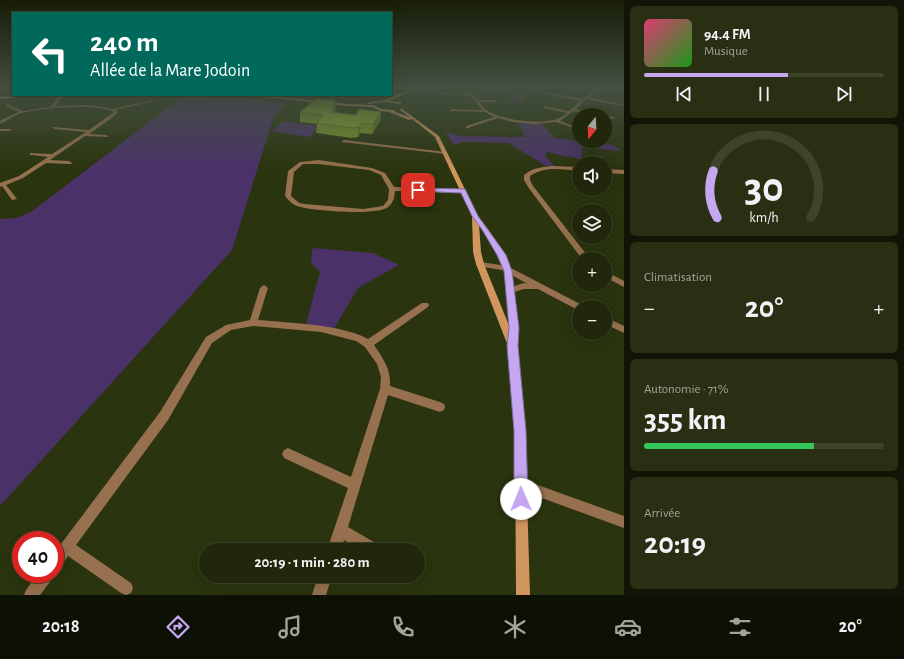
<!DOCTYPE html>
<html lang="fr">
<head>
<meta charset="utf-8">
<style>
	body { margin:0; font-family:"Alegreya Sans",sans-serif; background:#282f13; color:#f1f3f6; height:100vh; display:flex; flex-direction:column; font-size:15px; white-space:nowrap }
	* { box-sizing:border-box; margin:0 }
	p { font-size:13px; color:#a2a59c }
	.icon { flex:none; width:22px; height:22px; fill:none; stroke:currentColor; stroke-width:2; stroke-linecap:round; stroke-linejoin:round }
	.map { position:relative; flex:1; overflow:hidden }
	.side { display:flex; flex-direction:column; gap:6px; padding:6px; background:#121506; width:280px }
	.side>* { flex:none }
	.top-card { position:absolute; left:12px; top:12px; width:380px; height:84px; border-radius:0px; box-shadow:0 4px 16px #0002,0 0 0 1px #3d442b; background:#00695c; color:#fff; overflow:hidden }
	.needle { width:26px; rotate:198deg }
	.buttons { position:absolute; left:572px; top:108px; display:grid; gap:8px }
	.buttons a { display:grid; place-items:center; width:40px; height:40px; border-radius:50%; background:#20270a; box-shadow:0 4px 16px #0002,0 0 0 1px #3d442b; font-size:20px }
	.speed { position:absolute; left:12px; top:531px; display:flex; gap:8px; font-size:20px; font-weight:700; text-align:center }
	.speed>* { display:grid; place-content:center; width:52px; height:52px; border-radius:50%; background:#20270a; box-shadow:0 4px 16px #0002,0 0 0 1px #3d442b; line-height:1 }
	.speed .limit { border:6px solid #d22; background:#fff; color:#111 }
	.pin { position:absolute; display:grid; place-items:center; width:34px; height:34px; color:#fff; margin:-17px; border-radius:8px; box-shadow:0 2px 6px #0006 }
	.me { position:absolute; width:44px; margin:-22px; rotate:359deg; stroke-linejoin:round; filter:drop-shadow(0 0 3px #0008) }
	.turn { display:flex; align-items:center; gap:14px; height:84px; padding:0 12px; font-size:18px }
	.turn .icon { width:52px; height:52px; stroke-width:2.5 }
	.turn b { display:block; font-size:28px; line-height:34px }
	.big { font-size:30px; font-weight:600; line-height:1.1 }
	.side .card { flex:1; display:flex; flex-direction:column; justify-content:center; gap:6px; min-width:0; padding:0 14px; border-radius:6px; background:#282f13 }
	.side .dial { align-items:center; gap:0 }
	.dial svg { height:104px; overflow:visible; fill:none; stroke:#3d442b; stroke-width:7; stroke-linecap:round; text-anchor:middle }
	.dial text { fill:#f1f3f6; stroke:none }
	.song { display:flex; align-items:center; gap:12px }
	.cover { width:48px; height:48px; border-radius:6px; background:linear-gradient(135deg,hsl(340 70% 55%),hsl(120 70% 35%)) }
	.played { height:4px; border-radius:2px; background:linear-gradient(90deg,#c5a7f1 60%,#3d442b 60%) }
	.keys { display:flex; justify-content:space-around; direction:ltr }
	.heat { display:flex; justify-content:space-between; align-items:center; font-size:22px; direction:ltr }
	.charge { height:6px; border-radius:3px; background:linear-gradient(90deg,#34c759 71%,#3d442b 0) }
	.trip { position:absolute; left:199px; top:543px; width:226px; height:40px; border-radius:20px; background:#20270a; box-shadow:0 4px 16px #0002,0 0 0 1px #3d442b; font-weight:600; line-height:40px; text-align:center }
	.menu { display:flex; height:64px; justify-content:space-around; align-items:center; background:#0d1004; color:#a2a59c }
	.menu .icon { width:28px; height:28px }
	.menu .active { color:#c5a7f1 }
	.menu b { font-size:18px; color:#f1f3f6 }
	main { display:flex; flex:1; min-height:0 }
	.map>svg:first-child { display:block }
</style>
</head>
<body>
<main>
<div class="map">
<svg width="624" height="595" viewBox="0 0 624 595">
	<rect width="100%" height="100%" fill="#2a340e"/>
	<path fill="#4a3269" d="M 510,86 L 536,86 L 524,93 L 522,103 L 508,102 L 518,93 Z
		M 185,96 L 283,101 L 285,105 L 273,119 L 232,250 L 0,506 L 0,219 L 16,218 L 31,212 L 182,97 Z
		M 283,121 L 319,126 L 310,137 L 272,131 Z
		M 518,121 L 540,122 L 555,138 L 614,145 L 621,151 L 583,147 L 581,159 L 546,152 L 545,156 L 555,166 L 546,166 L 509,143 L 463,142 L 454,145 L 445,131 L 459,136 L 525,137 Z
		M 312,248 L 373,253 L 399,265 L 358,288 L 332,332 L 305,328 L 320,272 L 311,263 Z"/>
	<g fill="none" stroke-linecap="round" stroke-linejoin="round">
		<path fill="#97714f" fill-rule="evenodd" d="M 2,86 L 6,86 L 2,90 L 0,90 Z
			M 464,86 L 496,86 L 495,88 L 468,88 L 477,100 L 496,100 L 495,102 L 479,102 C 482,105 484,109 488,111 C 503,120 543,126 559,118 C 562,117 564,115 567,113 L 544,108 L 544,106 L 569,111 L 580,101 L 547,94 L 546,92 L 582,99 L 595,91 L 579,86 C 585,86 590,89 596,89 C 600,89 605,86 609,86 L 607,88 L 624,91 L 624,93 L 604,89 L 589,97 L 624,105 L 622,106 L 586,99 L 576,109 L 600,115 L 593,115 L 574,111 L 560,121 L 579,128 L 579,130 L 556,122 L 535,124 L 513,122 L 498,118 L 468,128 L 466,128 L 466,126 L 494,117 L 485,112 L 450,111 L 451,109 L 482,110 L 471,96 L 439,94 L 441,93 L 469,94 Z
			M 60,95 L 64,95 L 55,106 L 86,105 L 99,106 L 112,109 L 153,100 L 155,101 L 115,110 L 118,112 L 112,118 L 89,134 L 106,135 L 108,136 L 108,137 L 85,136 L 50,160 L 69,161 L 72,163 L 71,164 L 46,163 L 23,178 L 6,185 L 17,199 L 12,200 L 2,186 L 0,187 L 0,183 L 19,176 L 48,157 L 32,155 L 30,155 L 30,153 L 52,154 L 86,132 L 55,129 L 53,128 L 53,127 L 89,130 L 114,112 C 95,103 42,108 22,113 C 14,115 7,121 0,124 L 1,120 L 19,112 L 6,106 L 6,104 L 23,111 L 50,107 Z
			M 319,95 L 323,95 L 316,102 L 314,102 Z
			M 604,115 L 605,115 L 614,117 L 615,118 L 613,119 L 605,117 Z
			M 0,129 L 10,129 L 12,130 L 10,131 L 0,131 Z
			M 344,140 L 446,152 L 448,153 L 446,154 L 342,142 L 342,141 Z
			M 319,160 L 372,168 L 385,173 L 394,187 L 463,189 L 466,191 L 463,193 L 395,191 C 394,198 394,202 388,207 C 378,216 311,211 297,206 C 292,204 288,200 285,196 L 288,171 L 300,162 ZM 303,164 L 319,164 L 369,170 L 381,175 L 389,189 L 388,200 L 383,206 L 363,209 L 305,204 L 299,203 L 291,196 L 294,172 Z
			M 552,166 L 579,167 L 579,171 C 562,169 544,166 530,176 L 530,180 L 533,186 L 590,259 L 582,259 L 528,187 L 524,180 L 524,175 C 532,168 542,167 552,166 Z
			M 605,169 L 624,170 L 624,174 L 605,173 Z
			M 477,262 L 480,262 L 507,266 L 582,305 L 583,307 L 579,307 L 579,310 L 576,309 L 538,289 L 524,289 L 511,293 L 508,292 L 507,290 L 508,288 L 524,283 L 528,284 L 502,270 L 477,266 L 476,264 Z
			M 605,271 L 624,281 L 624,287 L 605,277 Z
			M 264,285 L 268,288 L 258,320 C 290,323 341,324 368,339 L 422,303 L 428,303 L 429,305 L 428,307 L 374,345 C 383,358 391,369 390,386 L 440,402 L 444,404 L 445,407 L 444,410 L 440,412 L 388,395 L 348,527 L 379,545 L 381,550 L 361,550 L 344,540 L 341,550 L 327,550 L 348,488 L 284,458 L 282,454 L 284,450 L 288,448 L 351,477 L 380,389 L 381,377 L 377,364 L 365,347 L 356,341 L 321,332 L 253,326 L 231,330 L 212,343 L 168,420 L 76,545 L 131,583 L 133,588 L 131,593 L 126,595 L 121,593 L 68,556 L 60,568 L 55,570 L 55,552 L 160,412 L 206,337 L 226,325 L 250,320 L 260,288 Z
			M 605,317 L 624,326 L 624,333 L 605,324 Z
			M 521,479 L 624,516 L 624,528 L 517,489 L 515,485 L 517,481 Z
			M 38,574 L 54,574 L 52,579 L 40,595 L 24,595 L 26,590 Z
			M 318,576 L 332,576 L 326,595 L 312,595 Z"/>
		<path fill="#d1955e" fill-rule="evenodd" d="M 406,91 L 409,92 L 389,101 L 401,102 L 401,104 L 384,102 L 368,104 L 366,103 L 385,100 Z
			M 23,95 L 38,95 L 0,99 L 0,97 Z
			M 247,95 L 260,95 L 347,104 L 373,105 L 382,109 L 395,110 L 395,112 L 410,117 L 400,110 L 401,108 L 439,136 L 478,216 L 488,229 L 506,255 L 512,271 L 518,328 L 518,346 L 525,431 L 530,595 L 516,595 L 515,431 L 508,346 L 476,264 L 473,252 L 472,216 L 435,137 L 412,119 L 409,120 L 389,112 L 380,111 L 372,107 L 347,106 ZM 479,225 L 498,255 L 504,271 L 510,328 L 484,264 L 481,252 Z"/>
	</g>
	<path fill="#7a952a" d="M 335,100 L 335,103 L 336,103 L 335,113 L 356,115 L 381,112 L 380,121 L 372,134 L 360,133 L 358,137 L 352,138 L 316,133 L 317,124 L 300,122 L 300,112 Z"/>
	<path fill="#637922" d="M 335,100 L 335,104 L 336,103 L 335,116 L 331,121 L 333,102 Z
		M 381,112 L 380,121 L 372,134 L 373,124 Z
		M 361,123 L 360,133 L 358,137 L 359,127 Z"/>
	<path fill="#8ead31" stroke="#637922" d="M 316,99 L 335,100 L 333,102 L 336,103 L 332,107 L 335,107 L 331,112 L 356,115 L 359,109 L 381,112 L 373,124 L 361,123 L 359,127 L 353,128 L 317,123 L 323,115 L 300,112 Z"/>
	<linearGradient id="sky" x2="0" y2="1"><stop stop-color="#171d08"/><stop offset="0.51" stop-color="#445041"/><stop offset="1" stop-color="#445041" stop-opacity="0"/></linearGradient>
	<rect width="624" height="170" fill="url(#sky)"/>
	<path fill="#c5a7f1" stroke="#806d9d" d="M 418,188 L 465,189 L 478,216 L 506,255 L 512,271 L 519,328 L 518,346 L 526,431 L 528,499 L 526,504 L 521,506 L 516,504 L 514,499 L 514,431 L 507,346 L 509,328 L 504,271 L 497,255 L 483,231 L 472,216 L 461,193 L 415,191 L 415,189 Z"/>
</svg>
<div class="buttons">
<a><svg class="needle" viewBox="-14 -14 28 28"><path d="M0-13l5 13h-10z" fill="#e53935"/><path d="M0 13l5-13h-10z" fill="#a2a59c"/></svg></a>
<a><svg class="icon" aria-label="sound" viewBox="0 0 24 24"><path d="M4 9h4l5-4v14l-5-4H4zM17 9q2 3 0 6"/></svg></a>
<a><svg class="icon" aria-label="layers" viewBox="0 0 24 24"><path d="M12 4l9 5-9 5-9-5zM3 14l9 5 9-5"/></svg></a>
<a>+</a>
<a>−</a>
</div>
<div class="speed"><div class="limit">40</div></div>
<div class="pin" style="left:418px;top:190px;background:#d93025"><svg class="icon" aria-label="arrive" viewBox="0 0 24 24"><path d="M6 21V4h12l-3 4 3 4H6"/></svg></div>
<svg class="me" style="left:521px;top:499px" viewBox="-20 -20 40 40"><circle r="19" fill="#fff"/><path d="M0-13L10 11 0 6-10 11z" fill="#c5a7f1"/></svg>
<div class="trip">20:19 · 1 min · 280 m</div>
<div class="top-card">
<div class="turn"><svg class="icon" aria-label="left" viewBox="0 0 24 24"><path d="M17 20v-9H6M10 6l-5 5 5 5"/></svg><div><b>240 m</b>Allée de la Mare Jodoin</div></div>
</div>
</div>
<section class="side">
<div class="card">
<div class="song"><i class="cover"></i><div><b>94.4 FM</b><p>Musique</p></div></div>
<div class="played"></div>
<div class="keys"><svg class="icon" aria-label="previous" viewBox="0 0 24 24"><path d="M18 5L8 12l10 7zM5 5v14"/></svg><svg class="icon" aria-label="pause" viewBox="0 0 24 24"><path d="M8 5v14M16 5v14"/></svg><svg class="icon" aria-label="next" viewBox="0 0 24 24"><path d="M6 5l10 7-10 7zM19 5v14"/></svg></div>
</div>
<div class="card dial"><svg viewBox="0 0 100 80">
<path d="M14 69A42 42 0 1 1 86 69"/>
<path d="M14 69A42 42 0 0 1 11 33" stroke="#c5a7f1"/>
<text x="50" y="56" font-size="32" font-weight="700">30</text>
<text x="50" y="72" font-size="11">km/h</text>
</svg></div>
<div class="card"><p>Climatisation</p>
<div class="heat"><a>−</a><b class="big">20°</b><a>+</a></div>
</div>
<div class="card"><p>Autonomie · 71%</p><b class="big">355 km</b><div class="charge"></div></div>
<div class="card"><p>Arrivée</p><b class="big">20:19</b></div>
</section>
</main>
<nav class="menu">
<b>20:18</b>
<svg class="icon active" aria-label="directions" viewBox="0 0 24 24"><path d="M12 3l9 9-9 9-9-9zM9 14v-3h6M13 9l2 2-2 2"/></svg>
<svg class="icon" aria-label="music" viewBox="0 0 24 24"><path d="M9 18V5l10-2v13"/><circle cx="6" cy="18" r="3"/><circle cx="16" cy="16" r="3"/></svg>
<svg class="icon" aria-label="phone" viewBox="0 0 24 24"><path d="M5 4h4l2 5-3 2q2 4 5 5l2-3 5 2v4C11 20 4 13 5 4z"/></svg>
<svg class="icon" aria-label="climate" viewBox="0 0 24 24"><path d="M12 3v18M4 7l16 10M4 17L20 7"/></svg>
<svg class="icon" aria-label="car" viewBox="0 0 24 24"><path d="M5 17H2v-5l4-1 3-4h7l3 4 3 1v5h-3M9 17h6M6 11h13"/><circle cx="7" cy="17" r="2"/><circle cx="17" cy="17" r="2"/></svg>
<svg class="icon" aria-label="filters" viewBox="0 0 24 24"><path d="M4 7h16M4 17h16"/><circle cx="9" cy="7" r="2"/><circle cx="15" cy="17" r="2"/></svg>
<b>20°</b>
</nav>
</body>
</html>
